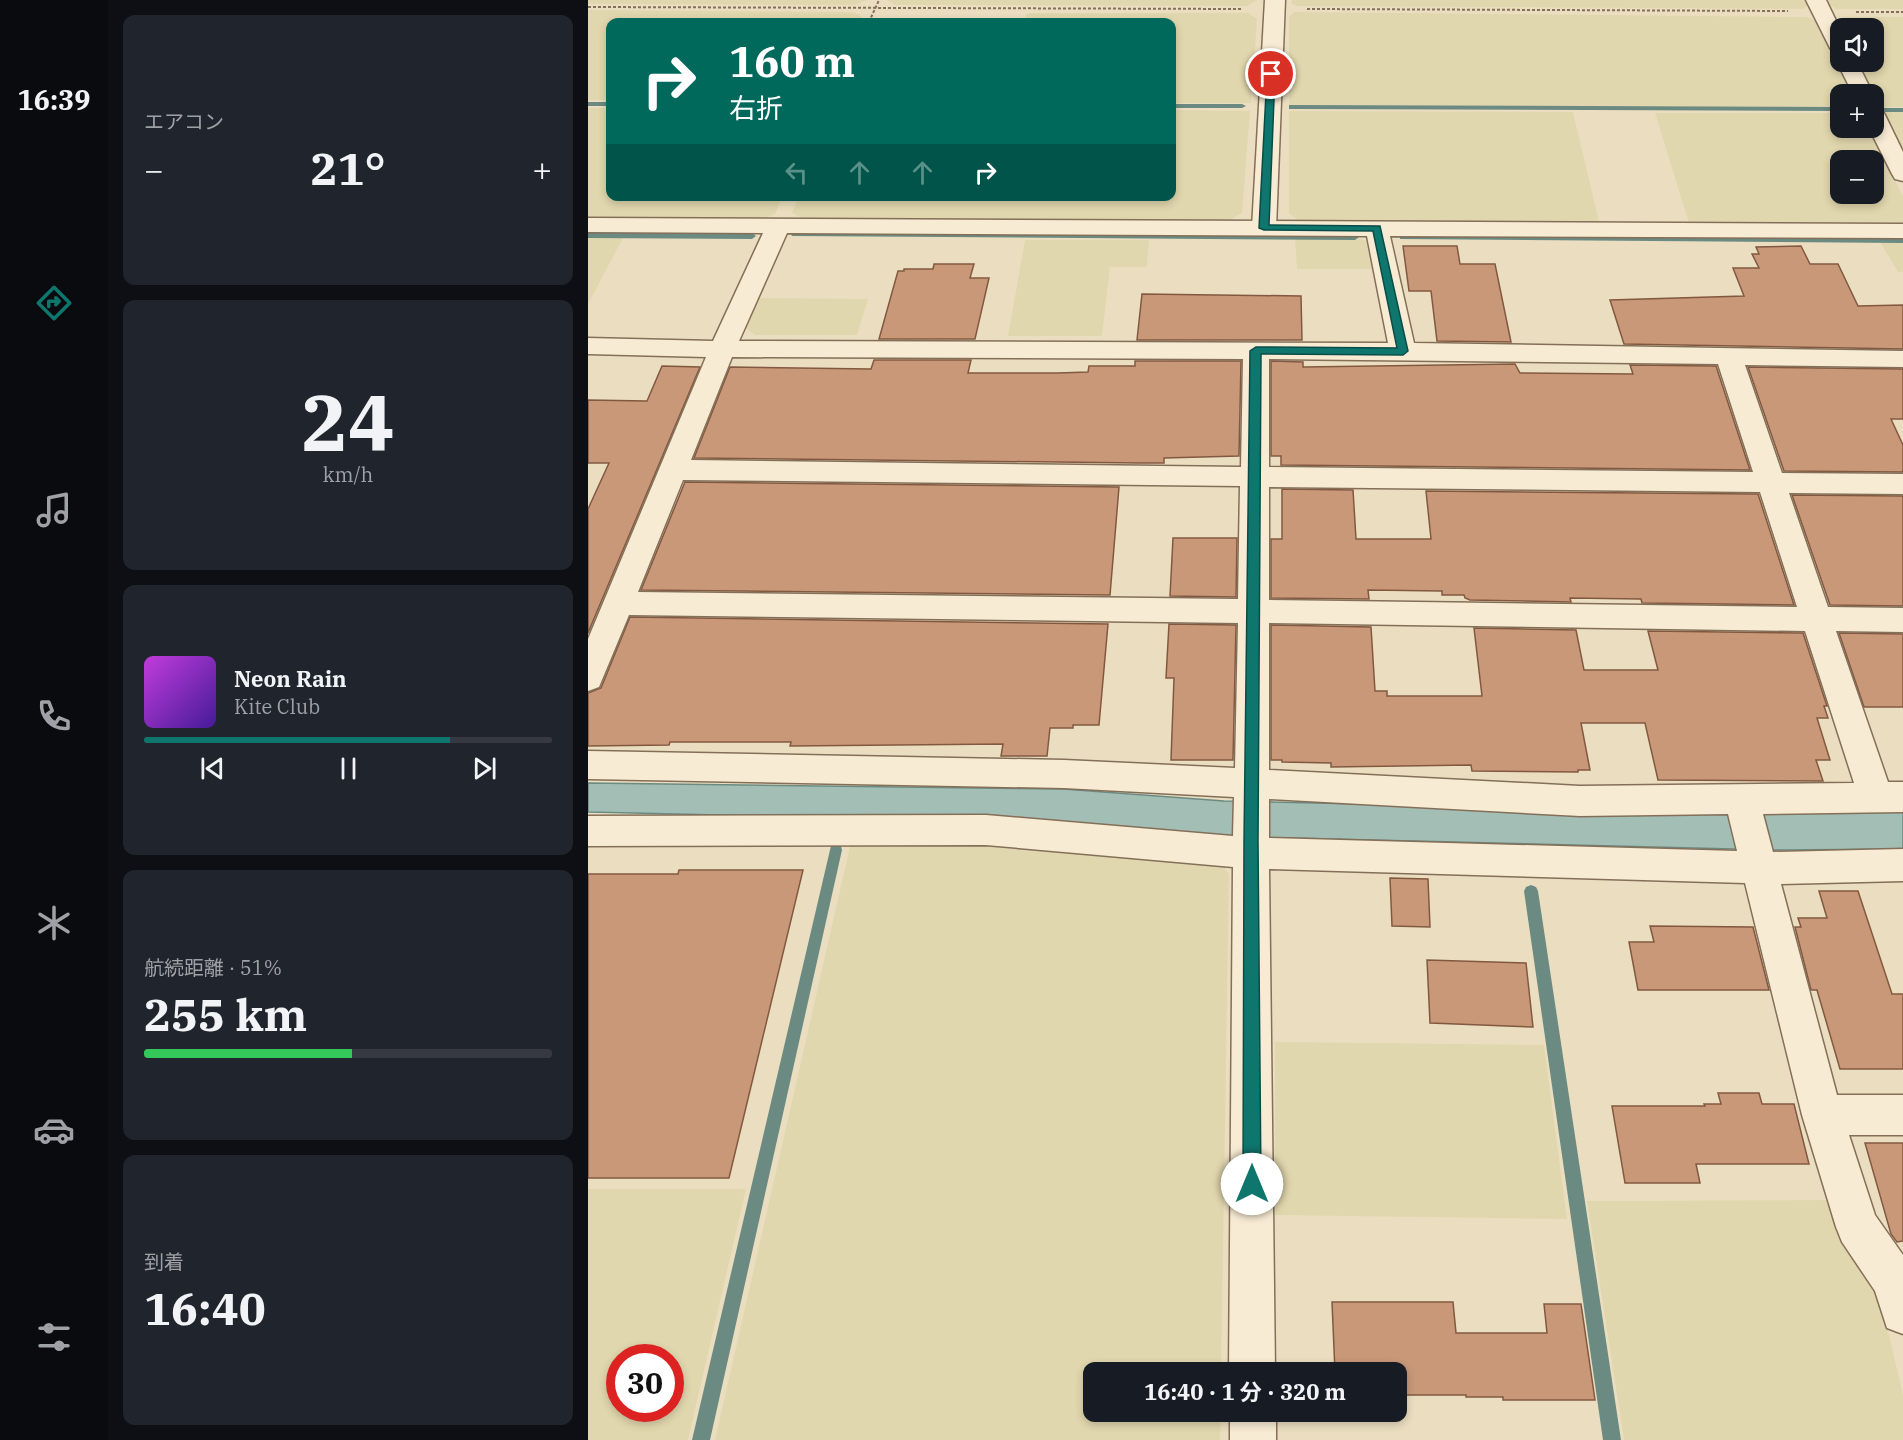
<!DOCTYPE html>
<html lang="ja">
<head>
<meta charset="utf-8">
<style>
	body { margin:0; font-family:"IBM Plex Serif","Noto Sans JP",serif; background:#20242c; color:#f1f3f6; height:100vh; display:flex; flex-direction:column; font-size:22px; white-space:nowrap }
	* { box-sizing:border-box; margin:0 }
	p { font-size:20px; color:#9ea1a6 }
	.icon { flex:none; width:33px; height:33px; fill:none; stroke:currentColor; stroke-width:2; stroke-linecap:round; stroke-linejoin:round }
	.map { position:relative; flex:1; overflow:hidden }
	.drawer { display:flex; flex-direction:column; gap:15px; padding:15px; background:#0d0f14; width:480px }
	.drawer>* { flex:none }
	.banner { position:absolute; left:18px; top:18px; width:570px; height:183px; border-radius:12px; box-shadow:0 3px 9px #0003; background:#00695c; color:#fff; overflow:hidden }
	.controls { position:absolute; left:1242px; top:18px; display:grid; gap:12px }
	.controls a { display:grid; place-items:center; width:54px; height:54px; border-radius:12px; background:#171b24; box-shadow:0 3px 9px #0003; font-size:30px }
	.speed { position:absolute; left:18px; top:1344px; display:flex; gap:12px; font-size:30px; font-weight:700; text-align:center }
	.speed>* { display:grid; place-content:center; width:78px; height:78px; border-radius:50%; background:#171b24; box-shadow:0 3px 9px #0003; line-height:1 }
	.speed .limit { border:9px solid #d22; background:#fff; color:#111 }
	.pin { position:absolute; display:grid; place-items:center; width:51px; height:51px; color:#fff; margin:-26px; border:3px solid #fff; border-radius:50%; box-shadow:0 2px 6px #0007 }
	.me { position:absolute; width:66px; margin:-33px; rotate:0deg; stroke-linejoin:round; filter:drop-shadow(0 0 4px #0008) }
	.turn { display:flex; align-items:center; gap:21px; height:126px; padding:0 24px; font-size:27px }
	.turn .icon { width:78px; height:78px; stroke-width:2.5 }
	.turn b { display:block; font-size:42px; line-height:51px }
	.lanes { display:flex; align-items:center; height:57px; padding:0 24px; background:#0003; justify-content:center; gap:30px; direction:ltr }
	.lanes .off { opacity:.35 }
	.big { font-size:45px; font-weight:700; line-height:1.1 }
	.drawer .tile { flex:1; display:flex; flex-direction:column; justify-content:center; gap:9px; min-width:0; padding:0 21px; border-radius:12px; background:#20242c }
	.drawer .dial { align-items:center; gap:0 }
	.dial b { font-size:78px; line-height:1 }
	.song { display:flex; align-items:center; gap:18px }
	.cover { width:72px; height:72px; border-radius:9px; background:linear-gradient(135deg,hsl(290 70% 55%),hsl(260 70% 35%)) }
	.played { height:6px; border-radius:3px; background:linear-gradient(90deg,#0f766e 75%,#363941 75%) }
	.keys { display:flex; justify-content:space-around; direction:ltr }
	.heat { display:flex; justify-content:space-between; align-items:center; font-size:33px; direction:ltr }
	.charge { height:9px; border-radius:4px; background:linear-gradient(90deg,#34c759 51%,#363941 0) }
	.trip { position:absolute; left:495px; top:1362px; width:324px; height:60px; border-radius:12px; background:#171b24; box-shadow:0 3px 9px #0003; font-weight:700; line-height:60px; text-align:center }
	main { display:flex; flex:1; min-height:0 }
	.menu { display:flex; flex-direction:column; width:108px; justify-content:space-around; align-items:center; background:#090b0e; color:#9ea1a6 }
	.menu .icon { width:42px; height:42px }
	.menu .current { color:#0f766e }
	.menu b { font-size:27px; color:#f1f3f6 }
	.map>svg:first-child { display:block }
</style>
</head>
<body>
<main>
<nav class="menu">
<b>16:39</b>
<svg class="icon current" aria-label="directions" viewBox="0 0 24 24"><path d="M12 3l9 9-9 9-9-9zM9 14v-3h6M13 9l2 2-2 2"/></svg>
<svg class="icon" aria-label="music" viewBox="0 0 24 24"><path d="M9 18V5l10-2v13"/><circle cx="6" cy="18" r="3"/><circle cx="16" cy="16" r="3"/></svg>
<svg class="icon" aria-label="phone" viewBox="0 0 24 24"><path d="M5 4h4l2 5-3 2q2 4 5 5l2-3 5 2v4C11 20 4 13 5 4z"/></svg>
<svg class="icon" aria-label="climate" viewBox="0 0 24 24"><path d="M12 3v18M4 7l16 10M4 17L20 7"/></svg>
<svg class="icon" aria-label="car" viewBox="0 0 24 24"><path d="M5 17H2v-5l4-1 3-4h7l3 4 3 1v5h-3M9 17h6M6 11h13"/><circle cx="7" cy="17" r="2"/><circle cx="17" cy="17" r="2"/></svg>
<svg class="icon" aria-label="filters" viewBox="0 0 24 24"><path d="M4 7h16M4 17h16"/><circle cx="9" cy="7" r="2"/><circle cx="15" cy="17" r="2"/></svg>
</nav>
<section class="drawer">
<div class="tile"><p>エアコン</p>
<div class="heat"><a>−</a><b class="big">21°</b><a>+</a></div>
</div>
<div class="tile dial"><b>24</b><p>km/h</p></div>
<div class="tile">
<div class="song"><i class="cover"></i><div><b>Neon Rain</b><p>Kite Club</p></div></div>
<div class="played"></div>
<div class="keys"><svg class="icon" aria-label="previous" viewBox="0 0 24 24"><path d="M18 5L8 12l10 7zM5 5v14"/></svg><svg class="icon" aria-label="pause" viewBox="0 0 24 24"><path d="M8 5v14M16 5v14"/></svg><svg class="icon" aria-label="next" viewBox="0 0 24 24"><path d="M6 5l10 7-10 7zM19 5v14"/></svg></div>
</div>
<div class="tile"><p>航続距離 · 51%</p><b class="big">255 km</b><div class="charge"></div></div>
<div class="tile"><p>到着</p><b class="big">16:40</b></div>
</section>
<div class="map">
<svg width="1315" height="1440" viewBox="0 0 1315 1440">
	<rect width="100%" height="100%" fill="#ebdec0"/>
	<path fill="#e1d7ae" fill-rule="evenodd" d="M 0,0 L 279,0 L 267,5 L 0,4 Z
		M 299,0 L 670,0 L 659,6 L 307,5 Z
		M 704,0 L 1218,0 L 1221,5 L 1215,9 L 709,6 L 703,3 Z
		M 1237,0 L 1315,0 L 1315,9 L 1249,9 L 1239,4 Z
		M 0,10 L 266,12 L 274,17 L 272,22 L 22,22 L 22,100 L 0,100 Z
		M 706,12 L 1219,17 L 1229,21 L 1264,94 L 1252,94 L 1252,107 L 701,106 L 701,17 Z
		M 439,13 L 661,13 L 669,19 L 663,103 L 584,103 L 584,22 L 436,22 Z
		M 1258,17 L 1315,17 L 1315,107 L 1293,107 L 1269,62 L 1286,62 L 1286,28 L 1252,28 L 1252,31 L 1248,22 Z
		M 0,108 L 22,108 L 22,196 L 194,197 L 187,214 L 170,221 L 0,220 Z
		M 584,110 L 662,111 L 654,213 L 639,222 L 216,219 L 204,213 L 211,196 L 584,196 Z
		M 701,111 L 985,112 L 1011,222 L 712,222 L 701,213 Z
		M 1295,112 L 1315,112 L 1315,151 Z
		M 1067,113 L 1252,113 L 1252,128 L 1281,128 L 1315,196 L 1315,224 L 1101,223 ZM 1252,160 L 1286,160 L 1286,194 L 1252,194 Z
		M 0,236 L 36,236 L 0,304 Z
		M 707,238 L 770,238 L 778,241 L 784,269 L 709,269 Z
		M 437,240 L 561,240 L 559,267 L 522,267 L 514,336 L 420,336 Z
		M 1292,242 L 1315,242 L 1315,272 L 1310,272 Z
		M 166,298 L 280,299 L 269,335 L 167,335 L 155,326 Z
		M 263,842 L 398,844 L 632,862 L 641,874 L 633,1372 L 506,1372 L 506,1412 L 633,1412 L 632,1440 L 127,1440 Z
		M 687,1042 L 956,1045 L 979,1219 L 687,1215 Z
		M 0,1189 L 158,1189 L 100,1440 L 0,1440 ZM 32,1358 L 82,1358 L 82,1408 L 32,1408 Z
		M 1237,1200 L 1292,1296 L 1315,1395 L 1315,1440 L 1036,1440 L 999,1201 Z"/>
	<path fill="#a3beb5" stroke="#6b8b82" stroke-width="1.5" d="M 0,783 L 475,789 L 636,801 L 1177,813 L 1315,811 L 1315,849 L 1186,850 L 620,836 L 398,821 L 0,812 Z"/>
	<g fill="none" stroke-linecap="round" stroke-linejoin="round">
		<path fill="#6b8b82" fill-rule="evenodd" d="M 0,102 L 22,102 L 22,106 L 0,106 Z
			M 584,104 L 654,104 L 658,106 L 654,108 L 584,108 Z
			M 701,105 L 1252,107 L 1252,111 L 704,109 L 701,109 Z
			M 1291,108 L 1315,108 L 1315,112 L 1291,112 Z
			M 207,231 L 767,234 L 771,237 L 767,240 L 204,236 L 203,234 Z
			M 0,232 L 164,233 L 168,236 L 164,239 L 0,238 Z
			M 815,234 L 1315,237 L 1315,243 L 812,239 L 812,235 Z
			M 248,844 L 253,846 L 254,850 L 122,1440 L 104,1440 L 242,850 L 243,846 Z
			M 943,885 L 948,887 L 950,891 L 1033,1440 L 1015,1440 L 936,891 L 938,887 Z"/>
	</g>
	<path fill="#c89878" stroke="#825940" stroke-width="1.5" d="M 815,246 L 869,246 L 872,264 L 907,264 L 923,342 L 849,341 L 843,291 L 821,291 Z
		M 1213,246 L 1222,264 L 1250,264 L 1270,306 L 1315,305 L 1315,349 L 1036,344 L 1022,300 L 1156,296 L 1145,268 L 1171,268 L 1164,254 L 1171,254 L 1168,247 Z
		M 346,264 L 386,264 L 382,278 L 401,278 L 387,339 L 291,339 L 310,271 L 316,271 L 316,269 L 345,269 Z
		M 554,294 L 713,296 L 714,340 L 549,340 Z
		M 286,360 L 383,360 L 380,373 L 469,373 L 500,372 L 501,366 L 547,366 L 547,361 L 653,361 L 651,456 L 576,458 L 576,463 L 552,463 L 106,458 L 142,367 L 283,369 Z
		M 683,361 L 715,362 L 715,367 L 927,364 L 932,373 L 1045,374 L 1042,365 L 1128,366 L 1162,470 L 693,465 L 693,456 L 683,456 Z
		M 74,366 L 112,367 L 0,633 L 0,509 L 21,463 L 0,463 L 0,400 L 59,401 Z
		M 1160,367 L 1315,369 L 1315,419 L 1303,419 L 1315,445 L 1315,472 L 1196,471 Z
		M 97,482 L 531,487 L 522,595 L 53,590 Z
		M 694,489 L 765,490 L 768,539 L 843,539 L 838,491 L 1170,494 L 1206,605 L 1054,603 L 1053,599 L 982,598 L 983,602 L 882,600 L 877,598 L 876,595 L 854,595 L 854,591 L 780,590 L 781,599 L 683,598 L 683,539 L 694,539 Z
		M 1204,495 L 1315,496 L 1315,606 L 1242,605 Z
		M 585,538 L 649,538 L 648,597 L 582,596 Z
		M 42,617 L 520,624 L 511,725 L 485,725 L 485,728 L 462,728 L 459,756 L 413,756 L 415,744 L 202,746 L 203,742 L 82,742 L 81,745 L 0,746 L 0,693 L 13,688 Z
		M 581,624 L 648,625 L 645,760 L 583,760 L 586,678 L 578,678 Z
		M 683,625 L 783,627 L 787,691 L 799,691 L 799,696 L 894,696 L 886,628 L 988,630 L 996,670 L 1070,670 L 1060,631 L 1215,633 L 1239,706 L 1236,706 L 1240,718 L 1229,718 L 1242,760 L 1228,760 L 1235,781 L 1070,780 L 1057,723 L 993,723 L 1002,770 L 990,770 L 990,772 L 884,771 L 883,765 L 743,767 L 743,763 L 694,762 L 694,760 L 683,760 Z
		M 1251,633 L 1315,634 L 1315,707 L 1276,707 Z
		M 91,870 L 215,870 L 141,1178 L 0,1178 L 0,874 L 90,874 Z
		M 802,878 L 840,879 L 842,927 L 804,926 Z
		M 1231,891 L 1270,891 L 1304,994 L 1315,994 L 1315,1069 L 1252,1069 L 1229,990 L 1223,990 L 1207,927 L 1213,927 L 1210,918 L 1239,918 Z
		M 1062,926 L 1165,927 L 1181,990 L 1050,990 L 1041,942 L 1066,942 Z
		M 839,960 L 938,963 L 945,1027 L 842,1023 Z
		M 1130,1093 L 1171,1093 L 1174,1104 L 1206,1104 L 1221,1164 L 1108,1164 L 1112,1183 L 1037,1183 L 1024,1106 L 1117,1106 L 1116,1104 L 1133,1104 Z
		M 1277,1143 L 1315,1143 L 1315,1241 L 1309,1242 L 1303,1234 Z
		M 744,1302 L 865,1302 L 868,1333 L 959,1333 L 956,1304 L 993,1304 L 1007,1400 L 915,1400 L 915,1397 L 878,1397 L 878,1395 L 808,1395 L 808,1372 L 747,1372 Z"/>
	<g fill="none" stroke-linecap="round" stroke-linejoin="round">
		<defs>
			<path id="minor" d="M 1218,0 L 1238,0 L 1252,29 L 1252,54 L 1245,52 L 1242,48 Z
				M 1252,58 L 1252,62 L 1269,62 L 1285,94 L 1265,94 L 1249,62 Z
				M 1286,109 L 1294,110 L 1297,115 L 1315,152 L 1315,181 L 1307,179 L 1304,174 L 1281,128 L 1286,128 Z
				M 0,218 L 1315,224 L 1315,238 L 802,236 L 826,343 L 1315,351 L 1315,367 L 1157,365 L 1194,473 L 1315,474 L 1315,494 L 1201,493 L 1240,607 L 1315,608 L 1315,632 L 1248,631 L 1300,782 L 1315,782 L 1315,812 L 1175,814 L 1185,852 L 1315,849 L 1315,881 L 1193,884 L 1249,1095 L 1315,1095 L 1315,1135 L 1261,1135 L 1287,1215 L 1315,1255 L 1315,1334 L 1299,1328 L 1287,1291 L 1254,1242 L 1248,1227 L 1214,1115 L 1157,883 L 681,869 L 687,1372 L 641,1372 L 645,867 L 398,845 L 0,846 L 0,816 L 398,815 L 645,836 L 646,797 L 476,788 L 0,779 L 0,751 L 476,760 L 647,768 L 650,623 L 41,615 L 11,687 L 0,691 L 0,639 L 118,357 L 0,354 L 0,338 L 125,341 L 175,233 L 0,232 ZM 199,233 L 779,236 L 800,343 L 151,341 ZM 144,357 L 655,359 L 653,467 L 103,460 ZM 681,359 L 1130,364 L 1165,472 L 681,467 ZM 95,480 L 652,486 L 650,599 L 50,592 ZM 681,487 L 1172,492 L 1209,607 L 681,600 ZM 681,623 L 1217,631 L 1266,783 L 992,786 L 681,770 ZM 681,799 L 992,816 L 1140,814 L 1149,851 L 681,838 Z
				M 642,1412 L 688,1412 L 688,1440 L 642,1440 Z"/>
			<path id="tertiary" d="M 677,0 L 697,0 L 688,228 L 684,233 L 676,235 L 668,233 L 664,228 Z"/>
		</defs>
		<use href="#minor" stroke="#846f59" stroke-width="3"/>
		<use href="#tertiary" stroke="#846f59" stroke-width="3"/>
		<path stroke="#846f59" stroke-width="2" stroke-dasharray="3 2" stroke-linecap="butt" d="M 0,7 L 654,9
			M 719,9 L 1200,11
			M 1268,12 L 1315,12
			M 281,22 L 291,0"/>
		<use href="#minor" fill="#f7ebd3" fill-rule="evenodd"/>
		<use href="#tertiary" fill="#f7ebd3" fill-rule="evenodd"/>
	</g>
	<path fill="#0f766e" stroke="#0a4d48" stroke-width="1.5" d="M 683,72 L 687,74 L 681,225 L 792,226 L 820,351 L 815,355 L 673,354 L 670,842 L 673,1184 L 670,1190 L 664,1192 L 658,1190 L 655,1184 L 656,842 L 662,351 L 668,347 L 809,348 L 785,231 L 676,230 L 671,228 L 679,74 Z"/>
</svg>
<div class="controls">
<a><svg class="icon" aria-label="sound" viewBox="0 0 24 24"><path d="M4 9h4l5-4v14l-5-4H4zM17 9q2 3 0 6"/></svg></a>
<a>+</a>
<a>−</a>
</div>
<div class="speed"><div class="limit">30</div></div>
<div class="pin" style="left:683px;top:74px;background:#d93025"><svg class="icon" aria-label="arrive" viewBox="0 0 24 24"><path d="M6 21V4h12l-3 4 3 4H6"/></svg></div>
<svg class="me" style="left:664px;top:1184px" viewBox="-20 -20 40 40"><circle r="19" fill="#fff"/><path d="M0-13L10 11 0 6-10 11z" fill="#0f766e"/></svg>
<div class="trip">16:40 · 1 分 · 320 m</div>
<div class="banner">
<div class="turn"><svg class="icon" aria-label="right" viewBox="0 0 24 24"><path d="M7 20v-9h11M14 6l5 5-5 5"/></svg><div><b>160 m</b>右折</div></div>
<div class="lanes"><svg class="icon off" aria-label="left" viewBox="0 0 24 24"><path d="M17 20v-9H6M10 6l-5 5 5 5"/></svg><svg class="icon off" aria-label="ahead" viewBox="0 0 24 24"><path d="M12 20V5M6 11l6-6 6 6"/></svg><svg class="icon off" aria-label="ahead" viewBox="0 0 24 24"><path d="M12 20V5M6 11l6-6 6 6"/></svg><svg class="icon" aria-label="right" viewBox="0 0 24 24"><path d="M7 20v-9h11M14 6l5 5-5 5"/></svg></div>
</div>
</div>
</main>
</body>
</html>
